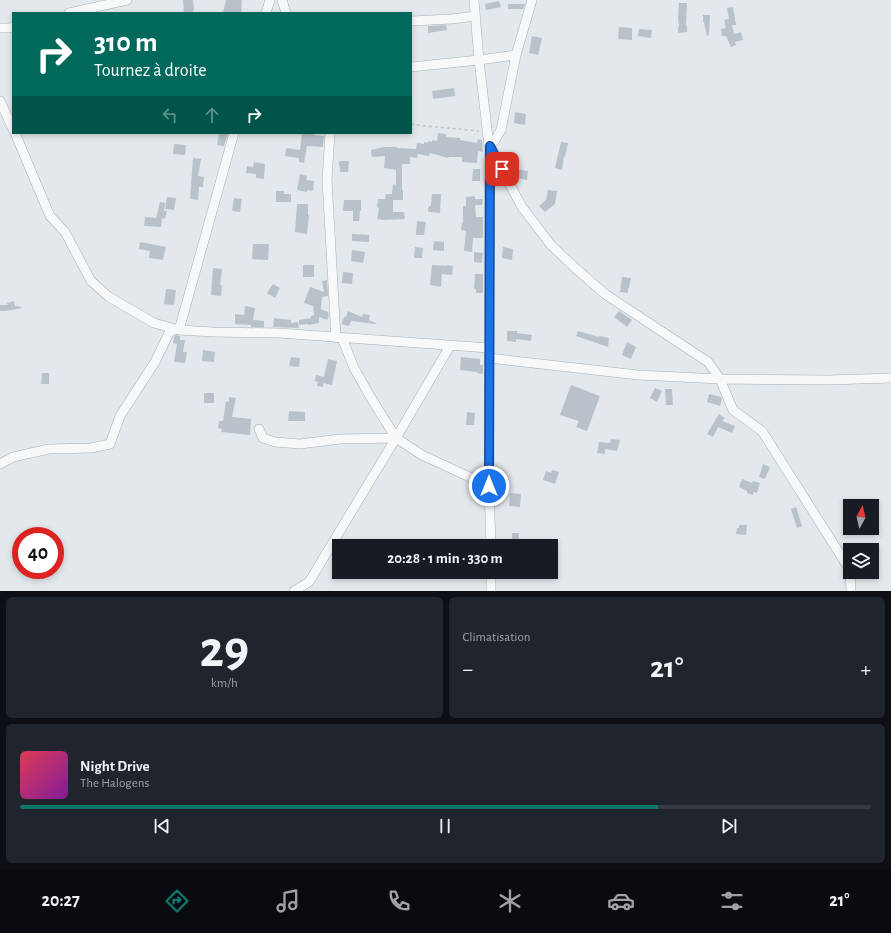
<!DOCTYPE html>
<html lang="fr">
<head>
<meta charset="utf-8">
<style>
	body { margin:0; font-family:"Alegreya Sans",sans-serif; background:#20242c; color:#f1f3f6; height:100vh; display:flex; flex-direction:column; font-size:15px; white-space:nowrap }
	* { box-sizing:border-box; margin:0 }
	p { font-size:13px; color:#9ea1a6 }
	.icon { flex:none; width:22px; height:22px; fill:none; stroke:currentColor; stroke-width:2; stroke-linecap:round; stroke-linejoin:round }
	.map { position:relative; height:591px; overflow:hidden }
	.sheet { display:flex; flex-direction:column; gap:6px; padding:6px; background:#0d0f14; flex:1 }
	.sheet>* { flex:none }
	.banner { position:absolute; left:12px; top:12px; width:400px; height:122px; border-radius:0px; box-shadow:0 2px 6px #0003; background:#00695c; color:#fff; overflow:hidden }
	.needle { width:26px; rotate:8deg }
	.controls { position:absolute; left:843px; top:499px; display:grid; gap:8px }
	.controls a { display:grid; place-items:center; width:36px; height:36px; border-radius:0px; background:#171b24; box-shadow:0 2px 6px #0003; font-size:20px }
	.speed { position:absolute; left:12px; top:527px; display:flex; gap:8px; font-size:20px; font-weight:700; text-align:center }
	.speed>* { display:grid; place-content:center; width:52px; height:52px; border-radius:50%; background:#171b24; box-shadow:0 2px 6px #0003; line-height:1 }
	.speed .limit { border:6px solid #d22; background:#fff; color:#111 }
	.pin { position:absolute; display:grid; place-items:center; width:34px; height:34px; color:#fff; margin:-17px; border-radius:8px; box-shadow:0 2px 6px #0006 }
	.me { position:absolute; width:44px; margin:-22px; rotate:0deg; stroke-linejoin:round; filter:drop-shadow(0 0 3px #0008) }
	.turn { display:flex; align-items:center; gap:14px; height:84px; padding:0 16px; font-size:18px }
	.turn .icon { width:52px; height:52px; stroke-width:2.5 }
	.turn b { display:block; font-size:28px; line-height:34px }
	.lanes { display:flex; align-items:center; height:38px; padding:0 16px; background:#0003; justify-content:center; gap:20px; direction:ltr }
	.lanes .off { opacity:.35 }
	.big { font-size:30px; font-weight:700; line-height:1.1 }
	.sheet .tile { flex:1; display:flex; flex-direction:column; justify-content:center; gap:6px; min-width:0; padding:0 14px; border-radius:6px; background:#20242c }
	.sheet .dial { align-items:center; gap:0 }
	.dial b { font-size:52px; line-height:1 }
	.song { display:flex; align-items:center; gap:12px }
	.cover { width:48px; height:48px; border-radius:6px; background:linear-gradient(135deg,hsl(350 70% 55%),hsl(290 70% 35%)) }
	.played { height:4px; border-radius:2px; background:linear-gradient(90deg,#0f766e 75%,#363941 75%) }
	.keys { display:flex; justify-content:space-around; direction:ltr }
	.heat { display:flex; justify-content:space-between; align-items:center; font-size:22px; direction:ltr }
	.sheet .tiles { flex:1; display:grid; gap:6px; grid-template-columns:1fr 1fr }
	.tile:last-child { grid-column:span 2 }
	.trip { position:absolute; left:332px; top:539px; width:226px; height:40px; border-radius:0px; background:#171b24; box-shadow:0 2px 6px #0003; font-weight:700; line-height:40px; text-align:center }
	.menu { display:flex; height:64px; justify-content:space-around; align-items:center; background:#090b0e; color:#9ea1a6 }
	.menu .icon { width:28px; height:28px }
	.menu .active { color:#0f766e }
	.menu b { font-size:18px; color:#f1f3f6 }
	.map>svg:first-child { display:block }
</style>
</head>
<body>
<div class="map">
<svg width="891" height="591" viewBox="0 0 891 591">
	<rect width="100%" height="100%" fill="#e2e8ec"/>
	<path fill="#b9c2ca" d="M 183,0 L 193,0 L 194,10 L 193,10 L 193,13 L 184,13 Z
		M 226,0 L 242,0 L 241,13 L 223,13 Z
		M 499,1 L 501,7 L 486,10 L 485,4 Z
		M 679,3 L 687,3 L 686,26 L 687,26 L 687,32 L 678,33 L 678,27 L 679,27 L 678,18 Z
		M 508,4 L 525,4 L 523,9 L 508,9 Z
		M 733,7 L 736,25 L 732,25 L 734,34 L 741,32 L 743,40 L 735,42 L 736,45 L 731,47 L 726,36 L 722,36 L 721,29 L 726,28 L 724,20 L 729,19 L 727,8 Z
		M 703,15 L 710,15 L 709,35 L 707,36 L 704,22 L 703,22 Z
		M 446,25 L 447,30 L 428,33 L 428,26 Z
		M 619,27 L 632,28 L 632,40 L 618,39 Z
		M 639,29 L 652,30 L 651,38 L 638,36 Z
		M 532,36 L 542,38 L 538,55 L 529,53 Z
		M 454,88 L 455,96 L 433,99 L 432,91 Z
		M 515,112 L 526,114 L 525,125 L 514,123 Z
		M 219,133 L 228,133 L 224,146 L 217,145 Z
		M 302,133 L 314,133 L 314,135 L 324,136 L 323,147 L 307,146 L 304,163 L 299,162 L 299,158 L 285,156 L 286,148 L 300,150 Z
		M 438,133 L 446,134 L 446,137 L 460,138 L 460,140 L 477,143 L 478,139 L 482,140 L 483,152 L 478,151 L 477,163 L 462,162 L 462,157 L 449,157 L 448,158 L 430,153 L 429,156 L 418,154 L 417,158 L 410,157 L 410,164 L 402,164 L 402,190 L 403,190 L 403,200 L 393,200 L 393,212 L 404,212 L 405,219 L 384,220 L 377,219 L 379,208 L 377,207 L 378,199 L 385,199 L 386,194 L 392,194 L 393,184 L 396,185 L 396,170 L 384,168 L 385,156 L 372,157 L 371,150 L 384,147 L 397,147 L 397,148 L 416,149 L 417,143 L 424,144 L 424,142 L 428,143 L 428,141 L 432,142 L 432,140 L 437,141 Z
		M 561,142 L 568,143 L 565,157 L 564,156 L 562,170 L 555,168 Z
		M 174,144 L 186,145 L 185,155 L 173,154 Z
		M 193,158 L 201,159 L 198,176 L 204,177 L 203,187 L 199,187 L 198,200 L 190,199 Z
		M 339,161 L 349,161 L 348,172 L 340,172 L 340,167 L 339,166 Z
		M 254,162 L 265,164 L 264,179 L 256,178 L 256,174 L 246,173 L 247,166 L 253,167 Z
		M 473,169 L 480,169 L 480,181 L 472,181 Z
		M 518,169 L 528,171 L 527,180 L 516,178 Z
		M 300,174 L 307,176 L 306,180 L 314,181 L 313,191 L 307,190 L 307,192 L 297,190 Z
		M 548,190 L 557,191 L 555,204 L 545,212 L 539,206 L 546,200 Z
		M 276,191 L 284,191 L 284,194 L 291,194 L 291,202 L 276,202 Z
		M 432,194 L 441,194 L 440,213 L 429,212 L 428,211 L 428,208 L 431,205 Z
		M 475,196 L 475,199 L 483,199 L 482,205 L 475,205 L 476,217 L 483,217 L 483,238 L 473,238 L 472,252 L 464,251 L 466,231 L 461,230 L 462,223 L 463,223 L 463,206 L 466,206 L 466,197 Z
		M 167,197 L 176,198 L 174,210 L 165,209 Z
		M 234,198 L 242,199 L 240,212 L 232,211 Z
		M 344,200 L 361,200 L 361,211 L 360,211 L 359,221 L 353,221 L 353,211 L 343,211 Z
		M 160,202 L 165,203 L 164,211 L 167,211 L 165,219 L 162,218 L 161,227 L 144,226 L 145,217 L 156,218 Z
		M 297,204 L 308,204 L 308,215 L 309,215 L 307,234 L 295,232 Z
		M 417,221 L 426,222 L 424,235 L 416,235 Z
		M 352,234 L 369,235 L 369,242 L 352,241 Z
		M 434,241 L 444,242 L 444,251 L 433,250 Z
		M 140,242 L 166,247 L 163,260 L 149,258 L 150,251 L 139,249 Z
		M 253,244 L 269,244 L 268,260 L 252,259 Z
		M 415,247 L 423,248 L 422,258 L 414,258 Z
		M 503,247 L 513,249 L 512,260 L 502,258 Z
		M 352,250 L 365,252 L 363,263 L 351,261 Z
		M 474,252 L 483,253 L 482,263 L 474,262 Z
		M 303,265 L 314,265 L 314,277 L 303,277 Z
		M 432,265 L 447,266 L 447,265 L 453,266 L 452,275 L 442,274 L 441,287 L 430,285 Z
		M 213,268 L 222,269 L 220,285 L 222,285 L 221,296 L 211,295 Z
		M 343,272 L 353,273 L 352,284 L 342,283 Z
		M 475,274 L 483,274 L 483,293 L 476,293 L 476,289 L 474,289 Z
		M 622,277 L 631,278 L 629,288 L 628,288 L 628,293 L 620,292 Z
		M 327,280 L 328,296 L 322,297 L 321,309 L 328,312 L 329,316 L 327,320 L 319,317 L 319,323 L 308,325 L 308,324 L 299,325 L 299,320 L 311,318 L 311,316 L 314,315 L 313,306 L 304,303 L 310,287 L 324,292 L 322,281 Z
		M 273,284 L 280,288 L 275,298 L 267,293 Z
		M 166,289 L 176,290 L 174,305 L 164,304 Z
		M 14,301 L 15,306 L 21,307 L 22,308 L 6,311 L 0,311 L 0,305 L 8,305 L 7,303 Z
		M 245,306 L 255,308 L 253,320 L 264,321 L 264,327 L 251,327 L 251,325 L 235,324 L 235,314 L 244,315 Z
		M 348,311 L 362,317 L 363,314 L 370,315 L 369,320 L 376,323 L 375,324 L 351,321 L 349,326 L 341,324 L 345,316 L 346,317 Z
		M 619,311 L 632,320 L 627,327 L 614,317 Z
		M 274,318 L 291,320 L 291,323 L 298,322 L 299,328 L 273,327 Z
		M 507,331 L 517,331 L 517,333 L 532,335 L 531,341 L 516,339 L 516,342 L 507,341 Z
		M 578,331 L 599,337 L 599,336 L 609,338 L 608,347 L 576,336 Z
		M 176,335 L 180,336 L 180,340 L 185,340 L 183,352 L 187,352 L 185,363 L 174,362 L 177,344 L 173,343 L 174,337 Z
		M 627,342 L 636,347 L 631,359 L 622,355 Z
		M 203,350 L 215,352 L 214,362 L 202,361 Z
		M 291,357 L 300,358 L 299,367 L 289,366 Z
		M 461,357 L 480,359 L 480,365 L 483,365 L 483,374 L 477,373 L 477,372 L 460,370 Z
		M 328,359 L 337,361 L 332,385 L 323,383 L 323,387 L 317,386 L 318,382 L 315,381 L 316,375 L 324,377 Z
		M 42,373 L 49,373 L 49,384 L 41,384 Z
		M 571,385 L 600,396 L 587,431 L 576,427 L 579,421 L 560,415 Z
		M 655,388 L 662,391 L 657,402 L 650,398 Z
		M 665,389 L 672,389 L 673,405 L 666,405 Z
		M 204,393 L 214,393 L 214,403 L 204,403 Z
		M 709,394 L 721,397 L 722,399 L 720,406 L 707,402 Z
		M 229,397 L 236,398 L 232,417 L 251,419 L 250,435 L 221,432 L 222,429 L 218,428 L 219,421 L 223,421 L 226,401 L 229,402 Z
		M 289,411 L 305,412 L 305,421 L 288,421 Z
		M 467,412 L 475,413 L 474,425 L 466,425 Z
		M 719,414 L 725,418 L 722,421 L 735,426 L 732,433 L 718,427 L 713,437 L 707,434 Z
		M 611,439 L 620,440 L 617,451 L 605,449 L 605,454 L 597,453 L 599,442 L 610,443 Z
		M 763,464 L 770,467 L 765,479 L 759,477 Z
		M 552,470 L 559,472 L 555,484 L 543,480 L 546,471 L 551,473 Z
		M 742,479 L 752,483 L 753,481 L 760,483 L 757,493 L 754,492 L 753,495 L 747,493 L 747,491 L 739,487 Z
		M 510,493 L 521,494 L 520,507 L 509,506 Z
		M 796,507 L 802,526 L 797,528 L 791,509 Z
		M 739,525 L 747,525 L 746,535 L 736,534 L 737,528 L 739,528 Z
		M 512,533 L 519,533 L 519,546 L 512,546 Z"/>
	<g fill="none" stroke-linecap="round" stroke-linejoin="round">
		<defs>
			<path id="minor" d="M 282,0 L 286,13
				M 474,0 L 479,60 L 489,146 L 489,358 L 638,375 L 720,379 L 829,380 L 891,378
				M 532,0 L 516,55 L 501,130 L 495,140 L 489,146 L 522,207 L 551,245 L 573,266 L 605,294 L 708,362 L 720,379 L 733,410 L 762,431 L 850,570
				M 69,13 L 127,0
				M 266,13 L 270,0
				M 411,21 L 452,19 L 475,16
				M 0,28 L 9,28 L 13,27
				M 411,67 L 479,60 L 516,55
				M 0,101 L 13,129
				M 15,133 L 50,216 L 65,232 L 91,281 L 109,297 L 154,323 L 179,330 L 213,332 L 279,333 L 489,348
				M 330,133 L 327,180 L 336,338
				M 179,330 L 234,133
				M 342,338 L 354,368 L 371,398 L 396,438 L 422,455 L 489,486
				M 489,358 L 489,486 L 491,546
				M 259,429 L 263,438 L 275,442 L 300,444 L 340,439 L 396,438
				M 0,464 L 13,457 L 49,449 L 91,448 L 110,444 L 120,416 L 155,362 L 169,333 L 175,329
				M 850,572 L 851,591
				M 294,591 L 309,582 L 396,438 L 450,346
				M 491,591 L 491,572"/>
		</defs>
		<use href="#minor" stroke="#a6b0b7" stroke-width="10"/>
		<path stroke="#c0c6cb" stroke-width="1.5" stroke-dasharray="3 3" stroke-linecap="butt" d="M 411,124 L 416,125 L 479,131"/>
		<use href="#minor" stroke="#f6f8fa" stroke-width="9"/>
	</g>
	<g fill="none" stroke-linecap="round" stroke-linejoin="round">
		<defs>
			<path id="route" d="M 489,486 L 490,146 L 502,169"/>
		</defs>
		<use href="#route" stroke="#114b97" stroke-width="10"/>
		<use href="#route" stroke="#1a73e8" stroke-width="7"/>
	</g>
</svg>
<div class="controls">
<a><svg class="needle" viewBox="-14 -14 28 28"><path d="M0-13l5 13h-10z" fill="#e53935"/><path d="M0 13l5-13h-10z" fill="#9ea1a6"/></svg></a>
<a><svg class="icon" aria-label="layers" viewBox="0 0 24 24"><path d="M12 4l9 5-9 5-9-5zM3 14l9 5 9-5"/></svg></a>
</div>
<div class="speed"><div class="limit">40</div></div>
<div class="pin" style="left:502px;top:169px;background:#d93025"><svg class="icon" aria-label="arrive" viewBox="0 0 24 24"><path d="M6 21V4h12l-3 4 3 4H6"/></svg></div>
<svg class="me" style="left:489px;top:486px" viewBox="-20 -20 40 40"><circle r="17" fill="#1a73e8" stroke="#fff" stroke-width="3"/><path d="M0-11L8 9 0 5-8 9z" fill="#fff"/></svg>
<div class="trip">20:28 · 1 min · 330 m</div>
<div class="banner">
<div class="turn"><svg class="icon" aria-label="right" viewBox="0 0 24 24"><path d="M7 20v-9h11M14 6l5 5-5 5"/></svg><div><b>310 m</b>Tournez à droite</div></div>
<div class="lanes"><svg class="icon off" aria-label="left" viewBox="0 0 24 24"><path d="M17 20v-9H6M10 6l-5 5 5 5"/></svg><svg class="icon off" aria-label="ahead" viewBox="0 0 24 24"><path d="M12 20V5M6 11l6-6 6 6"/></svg><svg class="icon" aria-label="right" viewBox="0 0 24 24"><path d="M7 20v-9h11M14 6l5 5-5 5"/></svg></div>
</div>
</div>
<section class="sheet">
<div class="tiles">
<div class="tile dial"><b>29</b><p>km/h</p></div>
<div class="tile"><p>Climatisation</p>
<div class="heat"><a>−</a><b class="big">21°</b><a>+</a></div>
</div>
<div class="tile">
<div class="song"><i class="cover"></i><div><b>Night Drive</b><p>The Halogens</p></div></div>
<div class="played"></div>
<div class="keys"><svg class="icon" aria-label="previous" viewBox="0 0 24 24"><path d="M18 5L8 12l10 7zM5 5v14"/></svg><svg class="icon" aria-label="pause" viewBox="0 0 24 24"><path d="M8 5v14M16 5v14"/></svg><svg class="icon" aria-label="next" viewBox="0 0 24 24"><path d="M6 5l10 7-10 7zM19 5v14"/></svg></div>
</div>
</div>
</section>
<nav class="menu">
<b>20:27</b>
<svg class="icon active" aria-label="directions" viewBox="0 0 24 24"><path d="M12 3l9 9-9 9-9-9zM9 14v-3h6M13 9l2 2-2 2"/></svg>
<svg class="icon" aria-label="music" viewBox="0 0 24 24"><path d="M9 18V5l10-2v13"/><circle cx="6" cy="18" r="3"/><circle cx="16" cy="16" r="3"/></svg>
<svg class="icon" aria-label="phone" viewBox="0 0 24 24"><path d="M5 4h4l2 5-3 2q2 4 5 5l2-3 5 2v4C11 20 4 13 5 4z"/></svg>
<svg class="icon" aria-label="climate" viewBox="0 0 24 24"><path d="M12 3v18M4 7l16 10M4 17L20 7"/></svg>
<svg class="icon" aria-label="car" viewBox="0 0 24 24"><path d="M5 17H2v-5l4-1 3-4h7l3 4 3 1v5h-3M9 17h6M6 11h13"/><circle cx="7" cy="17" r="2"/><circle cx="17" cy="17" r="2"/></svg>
<svg class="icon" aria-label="filters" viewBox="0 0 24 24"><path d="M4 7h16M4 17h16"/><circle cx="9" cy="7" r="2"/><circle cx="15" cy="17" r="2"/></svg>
<b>21°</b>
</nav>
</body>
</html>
